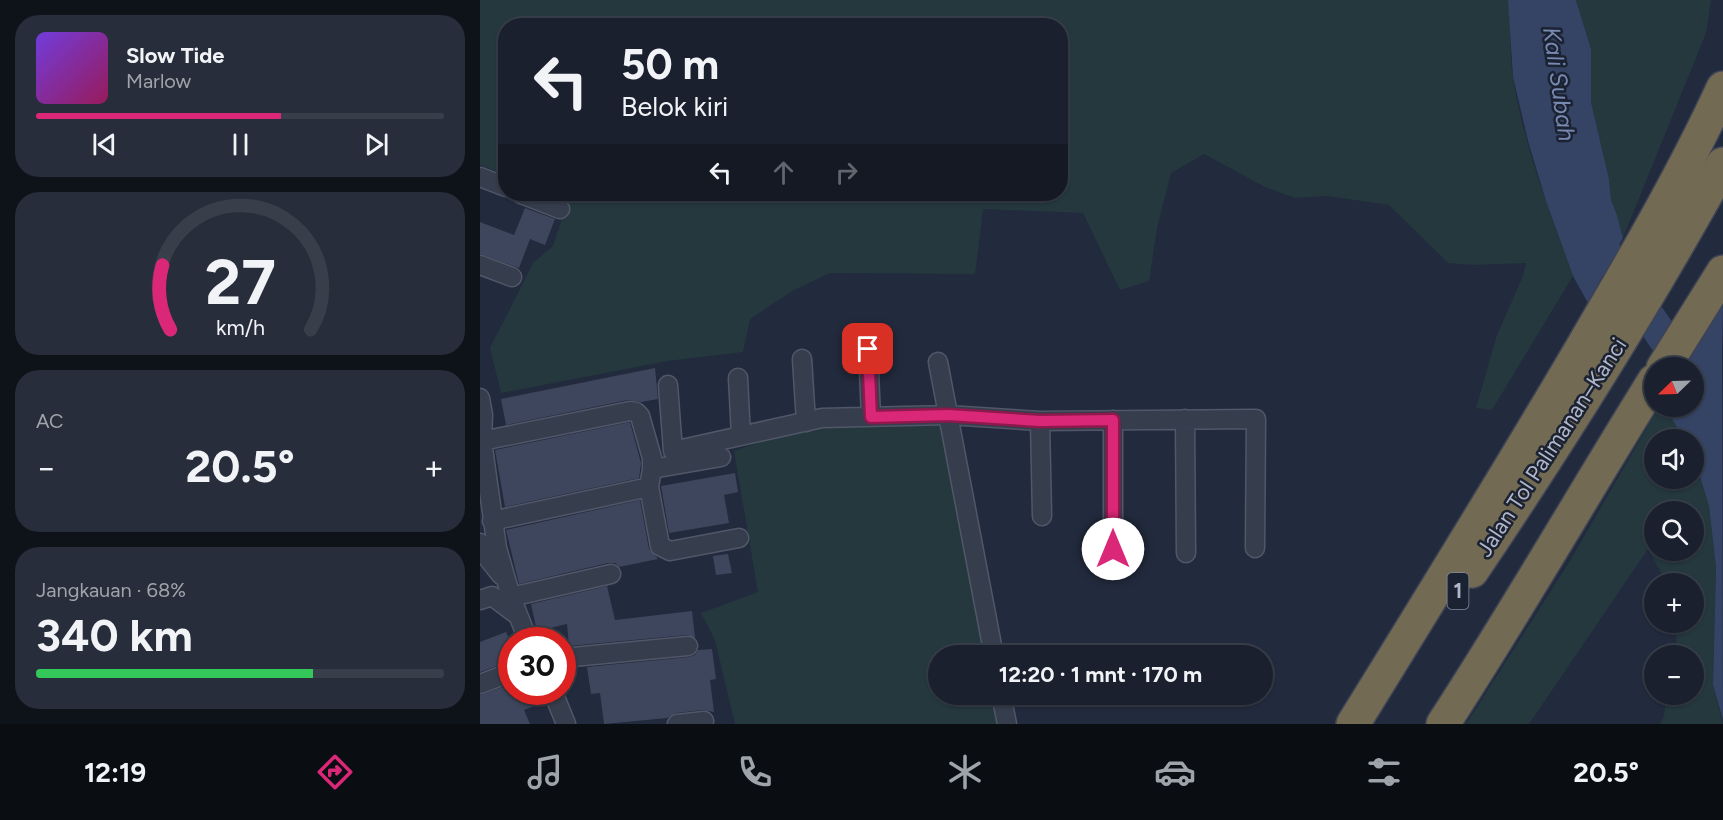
<!DOCTYPE html>
<html lang="id">
<head>
<meta charset="utf-8">
<style>
	body { margin:0; font-family:Figtree,sans-serif; background:#272d3a; color:#f1f3f6; height:100vh; display:flex; flex-direction:column; font-size:22px; white-space:nowrap }
	* { box-sizing:border-box; margin:0 }
	p { font-size:20px; color:#9fa3aa }
	.icon { flex:none; width:33px; height:33px; fill:none; stroke:currentColor; stroke-width:2; stroke-linecap:round; stroke-linejoin:round }
	.map { position:relative; flex:1; overflow:hidden }
	.panel { display:flex; flex-direction:column; gap:15px; padding:15px; background:#0e1219; width:480px }
	.panel>* { flex:none }
	.guide { position:absolute; left:18px; top:18px; width:570px; height:183px; border-radius:24px; box-shadow:0 2px 4px #0004,0 0 0 2px #383e4a; background:#1a202e; color:#f1f3f6; overflow:hidden }
	.needle { width:39px; rotate:247deg }
	.controls { position:absolute; left:1164px; top:357px; display:grid; gap:12px }
	.controls a { display:grid; place-items:center; width:60px; height:60px; border-radius:50%; background:#1a202e; box-shadow:0 2px 4px #0004,0 0 0 2px #383e4a; font-size:30px }
	.speed { position:absolute; left:18px; top:627px; display:flex; gap:12px; font-size:30px; font-weight:700; text-align:center }
	.speed>* { display:grid; place-content:center; width:78px; height:78px; border-radius:50%; background:#1a202e; box-shadow:0 2px 4px #0004,0 0 0 2px #383e4a; line-height:1 }
	.speed .limit { border:9px solid #d22; background:#fff; color:#111 }
	.pin { position:absolute; display:grid; place-items:center; width:51px; height:51px; color:#fff; margin:-26px; border-radius:12px; box-shadow:0 3px 9px #0006 }
	.me { position:absolute; width:66px; margin:-33px; rotate:0deg; stroke-linejoin:round; filter:drop-shadow(0 0 4px #0008) }
	.turn { display:flex; align-items:center; gap:21px; height:126px; padding:0 24px; font-size:27px }
	.turn .icon { width:78px; height:78px; stroke-width:2.5 }
	.turn b { display:block; font-size:42px; line-height:51px }
	.lanes { display:flex; align-items:center; height:57px; padding:0 24px; background:#0003; justify-content:center; gap:30px; direction:ltr }
	.lanes .off { opacity:.35 }
	.big { font-size:45px; font-weight:700; line-height:1.1 }
	.panel .card { flex:1; display:flex; flex-direction:column; justify-content:center; gap:9px; min-width:0; padding:0 21px; border-radius:24px; background:#272d3a }
	.panel .dial { align-items:center; gap:0 }
	.dial svg { height:156px; overflow:visible; fill:none; stroke:#383e4a; stroke-width:7; stroke-linecap:round; text-anchor:middle }
	.dial text { fill:#f1f3f6; stroke:none }
	.song { display:flex; align-items:center; gap:18px }
	.cover { width:72px; height:72px; border-radius:9px; background:linear-gradient(135deg,hsl(260 70% 55%),hsl(330 70% 35%)) }
	.played { height:6px; border-radius:3px; background:linear-gradient(90deg,#db2777 60%,#383e4a 60%) }
	.keys { display:flex; justify-content:space-around; direction:ltr }
	.heat { display:flex; justify-content:space-between; align-items:center; font-size:33px; direction:ltr }
	.charge { height:9px; border-radius:4px; background:linear-gradient(90deg,#34c759 68%,#383e4a 0) }
	.trip { position:absolute; left:448px; top:645px; width:345px; height:60px; border-radius:30px; background:#1a202e; box-shadow:0 2px 4px #0004,0 0 0 2px #383e4a; font-weight:700; line-height:60px; text-align:center }
	.dock { display:flex; height:96px; justify-content:space-around; align-items:center; background:#0a0d12; color:#9fa3aa }
	.dock .icon { width:42px; height:42px }
	.dock .active { color:#db2777 }
	.dock b { font-size:27px; color:#f1f3f6 }
	main { display:flex; flex:1; min-height:0 }
	.map>svg:first-child { display:block }
</style>
</head>
<body>
<main>
<section class="panel">
<div class="card">
<div class="song"><i class="cover"></i><div><b>Slow Tide</b><p>Marlow</p></div></div>
<div class="played"></div>
<div class="keys"><svg class="icon" aria-label="previous" viewBox="0 0 24 24"><path d="M18 5L8 12l10 7zM5 5v14"/></svg><svg class="icon" aria-label="pause" viewBox="0 0 24 24"><path d="M8 5v14M16 5v14"/></svg><svg class="icon" aria-label="next" viewBox="0 0 24 24"><path d="M6 5l10 7-10 7zM19 5v14"/></svg></div>
</div>
<div class="card dial"><svg viewBox="0 0 100 80">
<path d="M14 69A42 42 0 1 1 86 69"/>
<path d="M14 69A42 42 0 0 1 10 36" stroke="#db2777"/>
<text x="50" y="56" font-size="32" font-weight="700">27</text>
<text x="50" y="72" font-size="11">km/h</text>
</svg></div>
<div class="card"><p>AC</p>
<div class="heat"><a>−</a><b class="big">20.5°</b><a>+</a></div>
</div>
<div class="card"><p>Jangkauan · 68%</p><b class="big">340 km</b><div class="charge"></div></div>
</section>
<div class="map">
<svg width="1243" height="724" viewBox="0 0 1243 724">
	<rect width="100%" height="100%" fill="#222a3d"/>
	<path fill="#24383e" fill-rule="evenodd" d="M 0,0 L 1028,0 C 1032,26 1029,52 1033,78 C 1044,146 1070,212 1093,276 L 1012,410 L 996,408 L 1017,335 L 1043,276 L 1046,263 L 992,265 L 968,263 L 909,205 L 848,196 L 815,198 L 785,187 L 724,154 L 691,173 L 677,228 L 669,281 L 640,290 L 603,213 L 503,209 L 495,274 L 350,273 L 312,291 L 270,319 L 263,352 L 187,361 L 21,393 L 10,348 L 53,263 L 73,246 L 89,198 L 76,194 L 580,194 L 580,26 L 26,26 L 25,175 L 0,165 Z
		M 1096,0 L 1231,0 L 1226,33 L 1143,238 L 1137,215 L 1131,200 L 1129,179 L 1111,102 L 1111,49 Z
		M 1179,407 L 1184,407 L 1205,439 L 1174,440 L 1174,478 L 1214,478 L 1214,457 L 1229,506 L 1236,568 L 1233,685 L 1243,724 L 1180,724 L 1184,716 L 1187,695 L 1214,694 L 1214,656 L 1196,655 L 1197,623 L 1214,622 L 1214,584 L 1187,583 L 1168,549 L 1049,724 L 986,724 L 1088,564 ZM 1174,512 L 1214,512 L 1214,550 L 1174,550 Z
		M 450,420 L 462,425 L 506,655 L 459,656 L 459,694 L 513,695 L 518,724 L 255,724 L 235,640 L 221,613 L 278,592 L 254,451 L 324,427 Z"/>
	<path fill="#354365" d="M 1028,0 L 1096,0 L 1111,49 L 1111,102 L 1129,179 L 1131,200 L 1137,215 L 1143,238 L 1108,303 L 1093,276 L 1066,201 L 1048,141 L 1033,77 Z
		M 1243,305 L 1242,352 L 1243,720 L 1233,685 L 1236,568 L 1229,506 L 1214,457 L 1214,440 L 1205,439 L 1184,407 L 1214,406 L 1214,368 L 1203,367 Z"/>
	<g fill="none" stroke-linecap="round" stroke-linejoin="round">
		<path stroke="#354365" stroke-width="32" d="M 1110,222 L 1115,237 L 1204,368"/>
	</g>
	<path fill="#3e465d" d="M 45,208 L 75,219 L 65,245 L 50,239 L 39,268 L 0,254 L 0,222 L 34,235 Z
		M 175,368 L 178,399 L 161,402 L 148,400 L 26,425 L 21,399 Z
		M 150,422 L 161,463 L 159,478 L 25,507 L 15,450 Z
		M 255,473 L 258,492 L 244,495 L 249,523 L 189,533 L 181,486 Z
		M 160,500 L 169,549 L 178,559 L 139,567 L 135,563 L 128,563 L 39,584 L 26,530 Z
		M 248,554 L 252,573 L 236,575 L 233,556 Z
		M 127,586 L 135,620 L 212,611 L 215,638 L 207,635 L 89,646 L 87,624 L 57,631 L 51,604 Z
		M 26,632 L 32,645 L 32,661 L 0,672 L 0,642 Z
		M 232,649 L 236,679 L 230,680 L 234,712 L 223,710 L 196,713 L 187,718 L 124,724 L 120,693 L 111,694 L 107,667 L 209,657 L 215,655 L 218,650 Z
		M 32,684 L 32,692 L 54,692 L 59,704 L 44,710 L 50,724 L 0,724 L 0,695 Z"/>
	<g fill="none" stroke-linecap="round" stroke-linejoin="round">
		<defs>
			<path id="minor" d="M 0,177 L 26,187
				M 41,194 L 80,209
				M 0,265 L 32,277
				M 388,349 L 391,417
				M 322,359 L 326,422
				M 458,362 L 514,656
				M 258,378 L 261,436
				M 188,385 L 193,451 L 342,418 L 468,415 L 560,421 L 776,419 L 775,548
				M 0,398 L 3,415 L 2,441 L 17,548 L 31,597 L 48,640
				M 705,419 L 706,553
				M 560,421 L 562,516
				M 2,441 L 150,411 L 156,412 L 160,416 L 172,458 L 172,469 L 169,487 L 180,546 L 190,551 L 259,538
				M 172,469 L 241,457
				M 12,521 L 169,487
				M 0,543 L 6,556 L 21,575
				M 633,549 L 633,420
				M 31,597 L 131,574
				M 0,600 L 12,596 L 36,614
				M 82,658 L 208,646
				M 0,684 L 32,672
				M 73,692 L 86,724
				M 521,694 L 527,724
				M 197,724 L 224,721"/>
			<path id="motorway" d="M 1183,368 L 1243,272
				M 992,571 C 1081,439 1166,304 1243,164
				M 873,724 C 951,598 1029,472 1104,344 C 1153,260 1202,177 1243,88
				M 963,724 C 1036,612 1103,495 1174,381"/>
		</defs>
		<use href="#minor" stroke="#515768" stroke-width="21"/>
		<use href="#motorway" stroke="#3e4455" stroke-width="36"/>
		<use href="#minor" stroke="#363d4d" stroke-width="18"/>
		<use href="#motorway" stroke="#736a53" stroke-width="33"/>
	</g>
	<g fill="none" stroke-linecap="round" stroke-linejoin="round">
		<defs>
			<path id="route" d="M 388,349 L 391,417 L 468,415 L 560,421 L 633,420 L 633,549"/>
		</defs>
		<use href="#route" stroke="#8e194d" stroke-width="15"/>
		<use href="#route" stroke="#db2777" stroke-width="10"/>
	</g>
	<g text-anchor="middle" stroke-width="5" stroke-linejoin="round" paint-order="stroke">
		<rect fill="#1b2232" stroke="#848a9b" stroke-width="1.5" x="967.5" y="573" width="21" height="36" rx="4.5"/>
		<g font-size="21" font-weight="bold" fill="#b1b7c8">
			<text x="978" y="598">1</text>
		</g>
		<g font-size="22" fill="#b1b7c8" stroke="#1b2232">
			<text transform="translate(1071 447) rotate(-57)" y="8">Jalan Tol Palimanan–Kanci</text>
		</g>
		<g font-size="24" font-style="italic" fill="#7889b2" stroke="#1b2232">
			<text transform="translate(1079 84) rotate(82)" y="8">Kali Subah</text>
		</g>
	</g>
</svg>
<div class="controls">
<a><svg class="needle" viewBox="-14 -14 28 28"><path d="M0-13l5 13h-10z" fill="#e53935"/><path d="M0 13l5-13h-10z" fill="#9fa3aa"/></svg></a>
<a><svg class="icon" aria-label="sound" viewBox="0 0 24 24"><path d="M4 9h4l5-4v14l-5-4H4zM17 9q2 3 0 6"/></svg></a>
<a><svg class="icon" aria-label="search" viewBox="0 0 24 24"><circle cx="10" cy="10" r="6"/><path d="M15 15l6 6"/></svg></a>
<a>+</a>
<a>−</a>
</div>
<div class="speed"><div class="limit">30</div></div>
<div class="pin" style="left:388px;top:349px;background:#d93025"><svg class="icon" aria-label="arrive" viewBox="0 0 24 24"><path d="M6 21V4h12l-3 4 3 4H6"/></svg></div>
<svg class="me" style="left:633px;top:549px" viewBox="-20 -20 40 40"><circle r="19" fill="#fff"/><path d="M0-13L10 11 0 6-10 11z" fill="#db2777"/></svg>
<div class="trip">12:20 · 1 mnt · 170 m</div>
<div class="guide">
<div class="turn"><svg class="icon" aria-label="left" viewBox="0 0 24 24"><path d="M17 20v-9H6M10 6l-5 5 5 5"/></svg><div><b>50 m</b>Belok kiri</div></div>
<div class="lanes"><svg class="icon" aria-label="left" viewBox="0 0 24 24"><path d="M17 20v-9H6M10 6l-5 5 5 5"/></svg><svg class="icon off" aria-label="ahead" viewBox="0 0 24 24"><path d="M12 20V5M6 11l6-6 6 6"/></svg><svg class="icon off" aria-label="right" viewBox="0 0 24 24"><path d="M7 20v-9h11M14 6l5 5-5 5"/></svg></div>
</div>
</div>
</main>
<nav class="dock">
<b>12:19</b>
<svg class="icon active" aria-label="directions" viewBox="0 0 24 24"><path d="M12 3l9 9-9 9-9-9zM9 14v-3h6M13 9l2 2-2 2"/></svg>
<svg class="icon" aria-label="music" viewBox="0 0 24 24"><path d="M9 18V5l10-2v13"/><circle cx="6" cy="18" r="3"/><circle cx="16" cy="16" r="3"/></svg>
<svg class="icon" aria-label="phone" viewBox="0 0 24 24"><path d="M5 4h4l2 5-3 2q2 4 5 5l2-3 5 2v4C11 20 4 13 5 4z"/></svg>
<svg class="icon" aria-label="climate" viewBox="0 0 24 24"><path d="M12 3v18M4 7l16 10M4 17L20 7"/></svg>
<svg class="icon" aria-label="car" viewBox="0 0 24 24"><path d="M5 17H2v-5l4-1 3-4h7l3 4 3 1v5h-3M9 17h6M6 11h13"/><circle cx="7" cy="17" r="2"/><circle cx="17" cy="17" r="2"/></svg>
<svg class="icon" aria-label="filters" viewBox="0 0 24 24"><path d="M4 7h16M4 17h16"/><circle cx="9" cy="7" r="2"/><circle cx="15" cy="17" r="2"/></svg>
<b>20.5°</b>
</nav>
</body>
</html>
